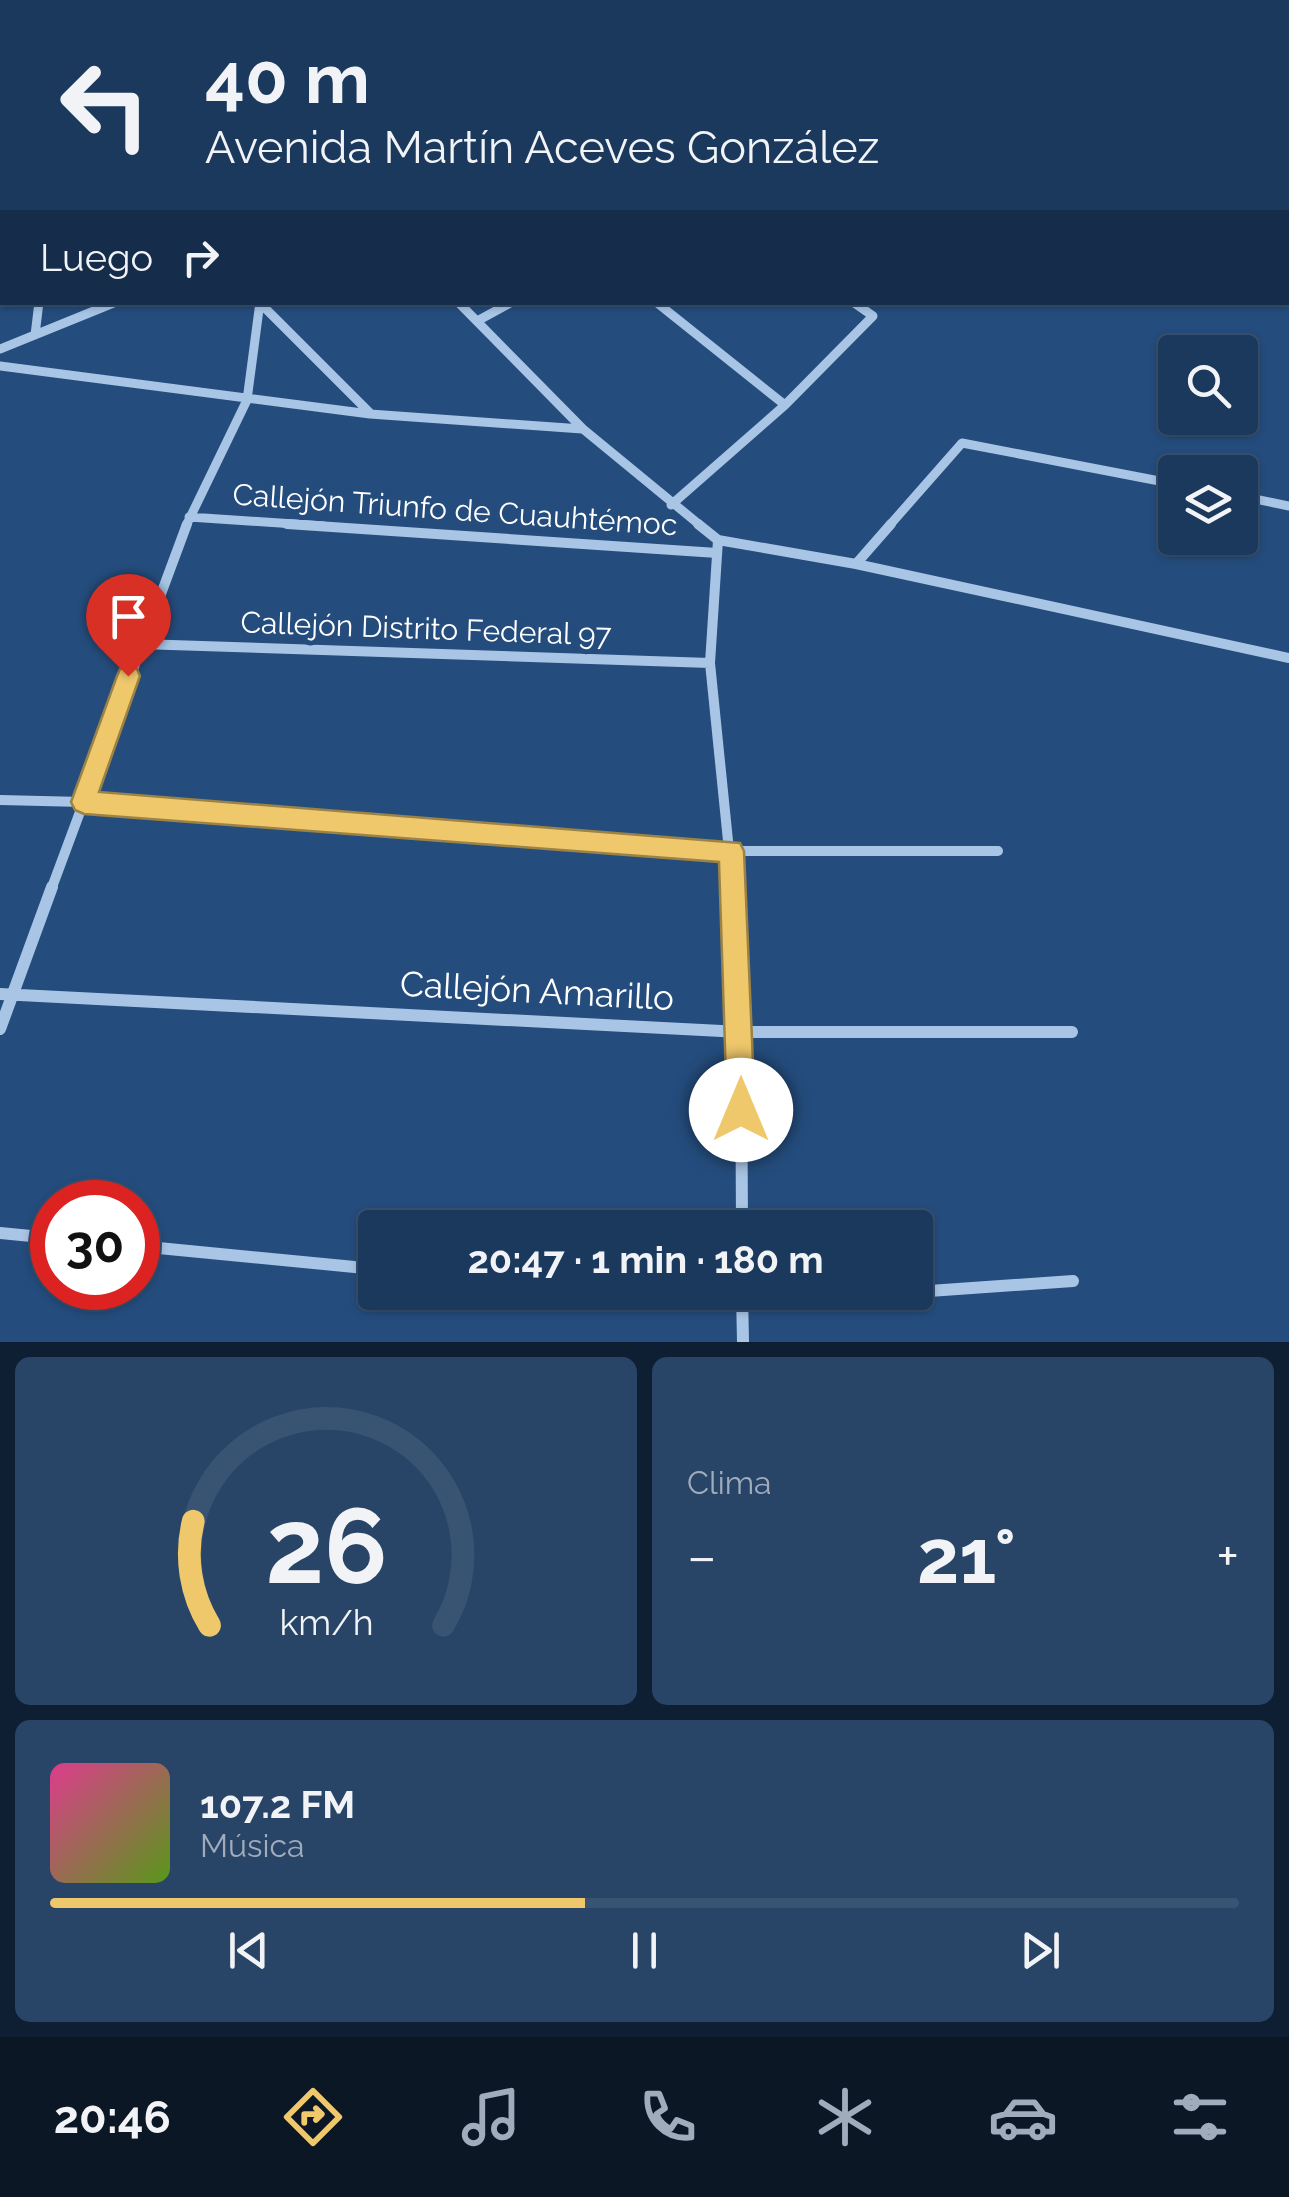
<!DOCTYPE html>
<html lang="es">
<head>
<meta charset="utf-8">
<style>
	body { margin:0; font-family:Raleway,sans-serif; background:#284466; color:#f1f3f6; height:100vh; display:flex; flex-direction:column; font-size:38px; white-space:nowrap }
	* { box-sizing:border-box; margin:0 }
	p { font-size:32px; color:#a0acbc }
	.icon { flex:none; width:55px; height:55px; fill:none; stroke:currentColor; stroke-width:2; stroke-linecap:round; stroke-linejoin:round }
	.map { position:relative; height:1342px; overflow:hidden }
	.details { display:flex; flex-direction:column; gap:15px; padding:15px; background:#0f1f33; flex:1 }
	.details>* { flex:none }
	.guide { position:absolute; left:0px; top:0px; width:1290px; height:305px; box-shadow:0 2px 8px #0004,0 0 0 2px #395372; background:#1b395d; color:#f1f3f6; overflow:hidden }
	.controls { position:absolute; left:1158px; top:335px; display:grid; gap:20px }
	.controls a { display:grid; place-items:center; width:100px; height:100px; border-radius:10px; background:#1b395d; box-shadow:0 2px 8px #0004,0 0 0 2px #395372; font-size:50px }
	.speed { position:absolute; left:30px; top:1180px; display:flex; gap:20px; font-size:50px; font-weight:700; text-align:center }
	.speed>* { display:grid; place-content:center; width:130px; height:130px; border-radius:50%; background:#1b395d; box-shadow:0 2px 8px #0004,0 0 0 2px #395372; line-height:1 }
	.speed .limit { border:15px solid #d22; background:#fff; color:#111 }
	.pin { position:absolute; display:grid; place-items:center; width:85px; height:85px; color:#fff; margin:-102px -42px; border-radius:50% 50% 50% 0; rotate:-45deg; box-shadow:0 0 10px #0007 }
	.pin .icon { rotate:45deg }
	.me { position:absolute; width:110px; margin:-55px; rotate:0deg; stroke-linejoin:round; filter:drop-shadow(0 0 8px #0008) }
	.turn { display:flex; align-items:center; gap:35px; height:210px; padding:0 40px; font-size:45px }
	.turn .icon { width:130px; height:130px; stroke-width:2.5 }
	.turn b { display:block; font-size:70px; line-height:85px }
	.then { display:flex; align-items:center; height:95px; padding:0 40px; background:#0003; gap:20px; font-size:38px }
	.big { font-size:75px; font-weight:700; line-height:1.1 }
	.details .tile { flex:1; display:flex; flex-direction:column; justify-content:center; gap:15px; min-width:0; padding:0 35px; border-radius:15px; background:#284466 }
	.details .dial { align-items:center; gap:0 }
	.dial svg { height:260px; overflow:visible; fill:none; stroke:#395372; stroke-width:7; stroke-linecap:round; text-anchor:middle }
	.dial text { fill:#f1f3f6; stroke:none }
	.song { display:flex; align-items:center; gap:30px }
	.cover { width:120px; height:120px; border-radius:15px; background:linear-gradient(135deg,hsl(330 70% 55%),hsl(90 70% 35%)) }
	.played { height:10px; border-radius:5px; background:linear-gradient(90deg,#efc86c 45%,#395372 45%) }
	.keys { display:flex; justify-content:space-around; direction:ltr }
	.heat { display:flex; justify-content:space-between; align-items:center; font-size:55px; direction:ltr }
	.details .tiles { flex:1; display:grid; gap:15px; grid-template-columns:1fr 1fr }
	.tile:last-child { grid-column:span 2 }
	.trip { position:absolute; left:358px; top:1210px; width:575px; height:100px; border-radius:10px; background:#1b395d; box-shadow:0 2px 8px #0004,0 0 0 2px #395372; font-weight:700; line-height:100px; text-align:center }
	.tab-bar { display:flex; height:160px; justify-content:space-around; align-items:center; background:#0b1725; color:#a0acbc }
	.tab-bar .icon { width:70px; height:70px }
	.tab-bar .current { color:#efc86c }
	.tab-bar b { font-size:45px; color:#f1f3f6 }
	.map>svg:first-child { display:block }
</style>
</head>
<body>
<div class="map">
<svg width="1289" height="1342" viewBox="0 0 1289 1342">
	<rect width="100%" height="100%" fill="#244c7c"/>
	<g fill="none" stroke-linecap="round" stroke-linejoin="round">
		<path stroke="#a8c5e5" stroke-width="6" d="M 1085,0 L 1097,2
			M 695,2 L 699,0
			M 1007,2 L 1014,0
			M 1104,2 L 1126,0
			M 1255,2 L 1259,0
			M 0,54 L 2,48"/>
		<path stroke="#a8c5e5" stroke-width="9" d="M 458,302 L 583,429 L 701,526
			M 656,302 L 785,405
			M 260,303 L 370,413
			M 479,320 L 512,302
			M 35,335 L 39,302
			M 0,349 L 116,302
			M 0,366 L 370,414 L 582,429
			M 1240,496 L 1289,506
			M 671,505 L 785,405 L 873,316 L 853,302
			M 189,517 L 324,526
			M 186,526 L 247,400 L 260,302
			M 889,526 L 962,443 L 1175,484"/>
		<path stroke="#a8c5e5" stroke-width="10" d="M 287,524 L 717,553
			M 698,524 L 718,540 L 856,564 L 1289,658
			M 718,540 L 710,663 L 733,890
			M 856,564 L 891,524
			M 140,644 L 710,663
			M 0,800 L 83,802 L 731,851 L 998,851
			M 51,890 L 187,524"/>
		<path stroke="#a8c5e5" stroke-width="12" d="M 733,887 L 741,1032 L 742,1228
			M 0,994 L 741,1032 L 1072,1032
			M 0,1029 L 52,887
			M 0,1233 L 52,1238
			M 138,1246 L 375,1269
			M 619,1292 L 742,1304 L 912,1292
			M 742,1292 L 743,1342
			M 915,1292 L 1073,1281"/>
	</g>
	<path fill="#efc86c" stroke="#9b8246" stroke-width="2.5" d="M 128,666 L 137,669 L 140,676 L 99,792 L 740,843 L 744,851 L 755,1110 L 751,1120 L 741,1124 L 731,1120 L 727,1110 L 719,862 L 84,814 L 75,810 L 71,802 L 117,676 L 120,669 Z"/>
	<g text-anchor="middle" stroke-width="10" stroke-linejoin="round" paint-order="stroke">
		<g font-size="30" fill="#fff" stroke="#244c7c">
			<text transform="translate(455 510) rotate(4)" y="10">Callejón Triunfo de Cuauhtémoc</text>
			<text transform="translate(426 629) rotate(2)" y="10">Callejón Distrito Federal 97</text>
		</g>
		<g font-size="35" fill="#fff" stroke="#244c7c">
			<text transform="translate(537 991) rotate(3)" y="12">Callejón Amarillo</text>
		</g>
	</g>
</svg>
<div class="controls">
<a><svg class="icon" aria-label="search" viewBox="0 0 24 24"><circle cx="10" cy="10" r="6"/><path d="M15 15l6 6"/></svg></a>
<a><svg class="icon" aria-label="layers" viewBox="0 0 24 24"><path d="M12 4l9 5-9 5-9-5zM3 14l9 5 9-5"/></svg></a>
</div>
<div class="speed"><div class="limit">30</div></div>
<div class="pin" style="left:128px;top:676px;background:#d93025"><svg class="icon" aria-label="arrive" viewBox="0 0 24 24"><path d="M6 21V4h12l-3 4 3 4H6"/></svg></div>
<svg class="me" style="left:741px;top:1110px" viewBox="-20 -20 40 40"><circle r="19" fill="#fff"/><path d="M0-13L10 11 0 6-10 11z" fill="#efc86c"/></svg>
<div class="trip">20:47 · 1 min · 180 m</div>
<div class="guide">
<div class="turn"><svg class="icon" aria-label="left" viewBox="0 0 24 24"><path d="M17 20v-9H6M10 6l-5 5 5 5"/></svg><div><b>40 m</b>Avenida Martín Aceves González</div></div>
<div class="then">Luego<svg class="icon" aria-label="right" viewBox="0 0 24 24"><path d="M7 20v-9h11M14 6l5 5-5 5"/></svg></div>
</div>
</div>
<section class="details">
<div class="tiles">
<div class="tile dial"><svg viewBox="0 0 100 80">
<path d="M14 69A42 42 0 1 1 86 69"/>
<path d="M14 69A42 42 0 0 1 9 37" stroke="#efc86c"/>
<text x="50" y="56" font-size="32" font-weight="700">26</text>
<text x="50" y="72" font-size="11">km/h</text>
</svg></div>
<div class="tile"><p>Clima</p>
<div class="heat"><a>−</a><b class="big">21°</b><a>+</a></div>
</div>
<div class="tile">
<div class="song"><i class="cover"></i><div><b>107.2 FM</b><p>Música</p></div></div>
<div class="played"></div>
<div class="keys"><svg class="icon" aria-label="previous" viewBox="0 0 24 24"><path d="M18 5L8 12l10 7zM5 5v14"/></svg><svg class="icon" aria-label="pause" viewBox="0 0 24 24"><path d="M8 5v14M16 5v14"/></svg><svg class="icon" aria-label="next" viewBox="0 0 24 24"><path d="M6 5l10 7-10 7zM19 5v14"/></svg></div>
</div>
</div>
</section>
<nav class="tab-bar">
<b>20:46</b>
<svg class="icon current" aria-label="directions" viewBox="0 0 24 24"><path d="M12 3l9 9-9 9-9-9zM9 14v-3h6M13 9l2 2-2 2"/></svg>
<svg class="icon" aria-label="music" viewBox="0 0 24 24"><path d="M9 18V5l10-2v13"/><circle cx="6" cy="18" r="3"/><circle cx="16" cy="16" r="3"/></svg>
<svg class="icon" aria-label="phone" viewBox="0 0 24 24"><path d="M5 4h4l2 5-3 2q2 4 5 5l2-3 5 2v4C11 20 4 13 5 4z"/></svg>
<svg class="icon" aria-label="climate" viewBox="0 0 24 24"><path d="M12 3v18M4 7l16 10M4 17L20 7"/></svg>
<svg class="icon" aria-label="car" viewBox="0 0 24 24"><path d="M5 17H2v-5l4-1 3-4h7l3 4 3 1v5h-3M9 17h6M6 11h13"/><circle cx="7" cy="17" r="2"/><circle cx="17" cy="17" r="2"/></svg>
<svg class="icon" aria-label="filters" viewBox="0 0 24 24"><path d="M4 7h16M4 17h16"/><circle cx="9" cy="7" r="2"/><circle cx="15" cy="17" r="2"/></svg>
</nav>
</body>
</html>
